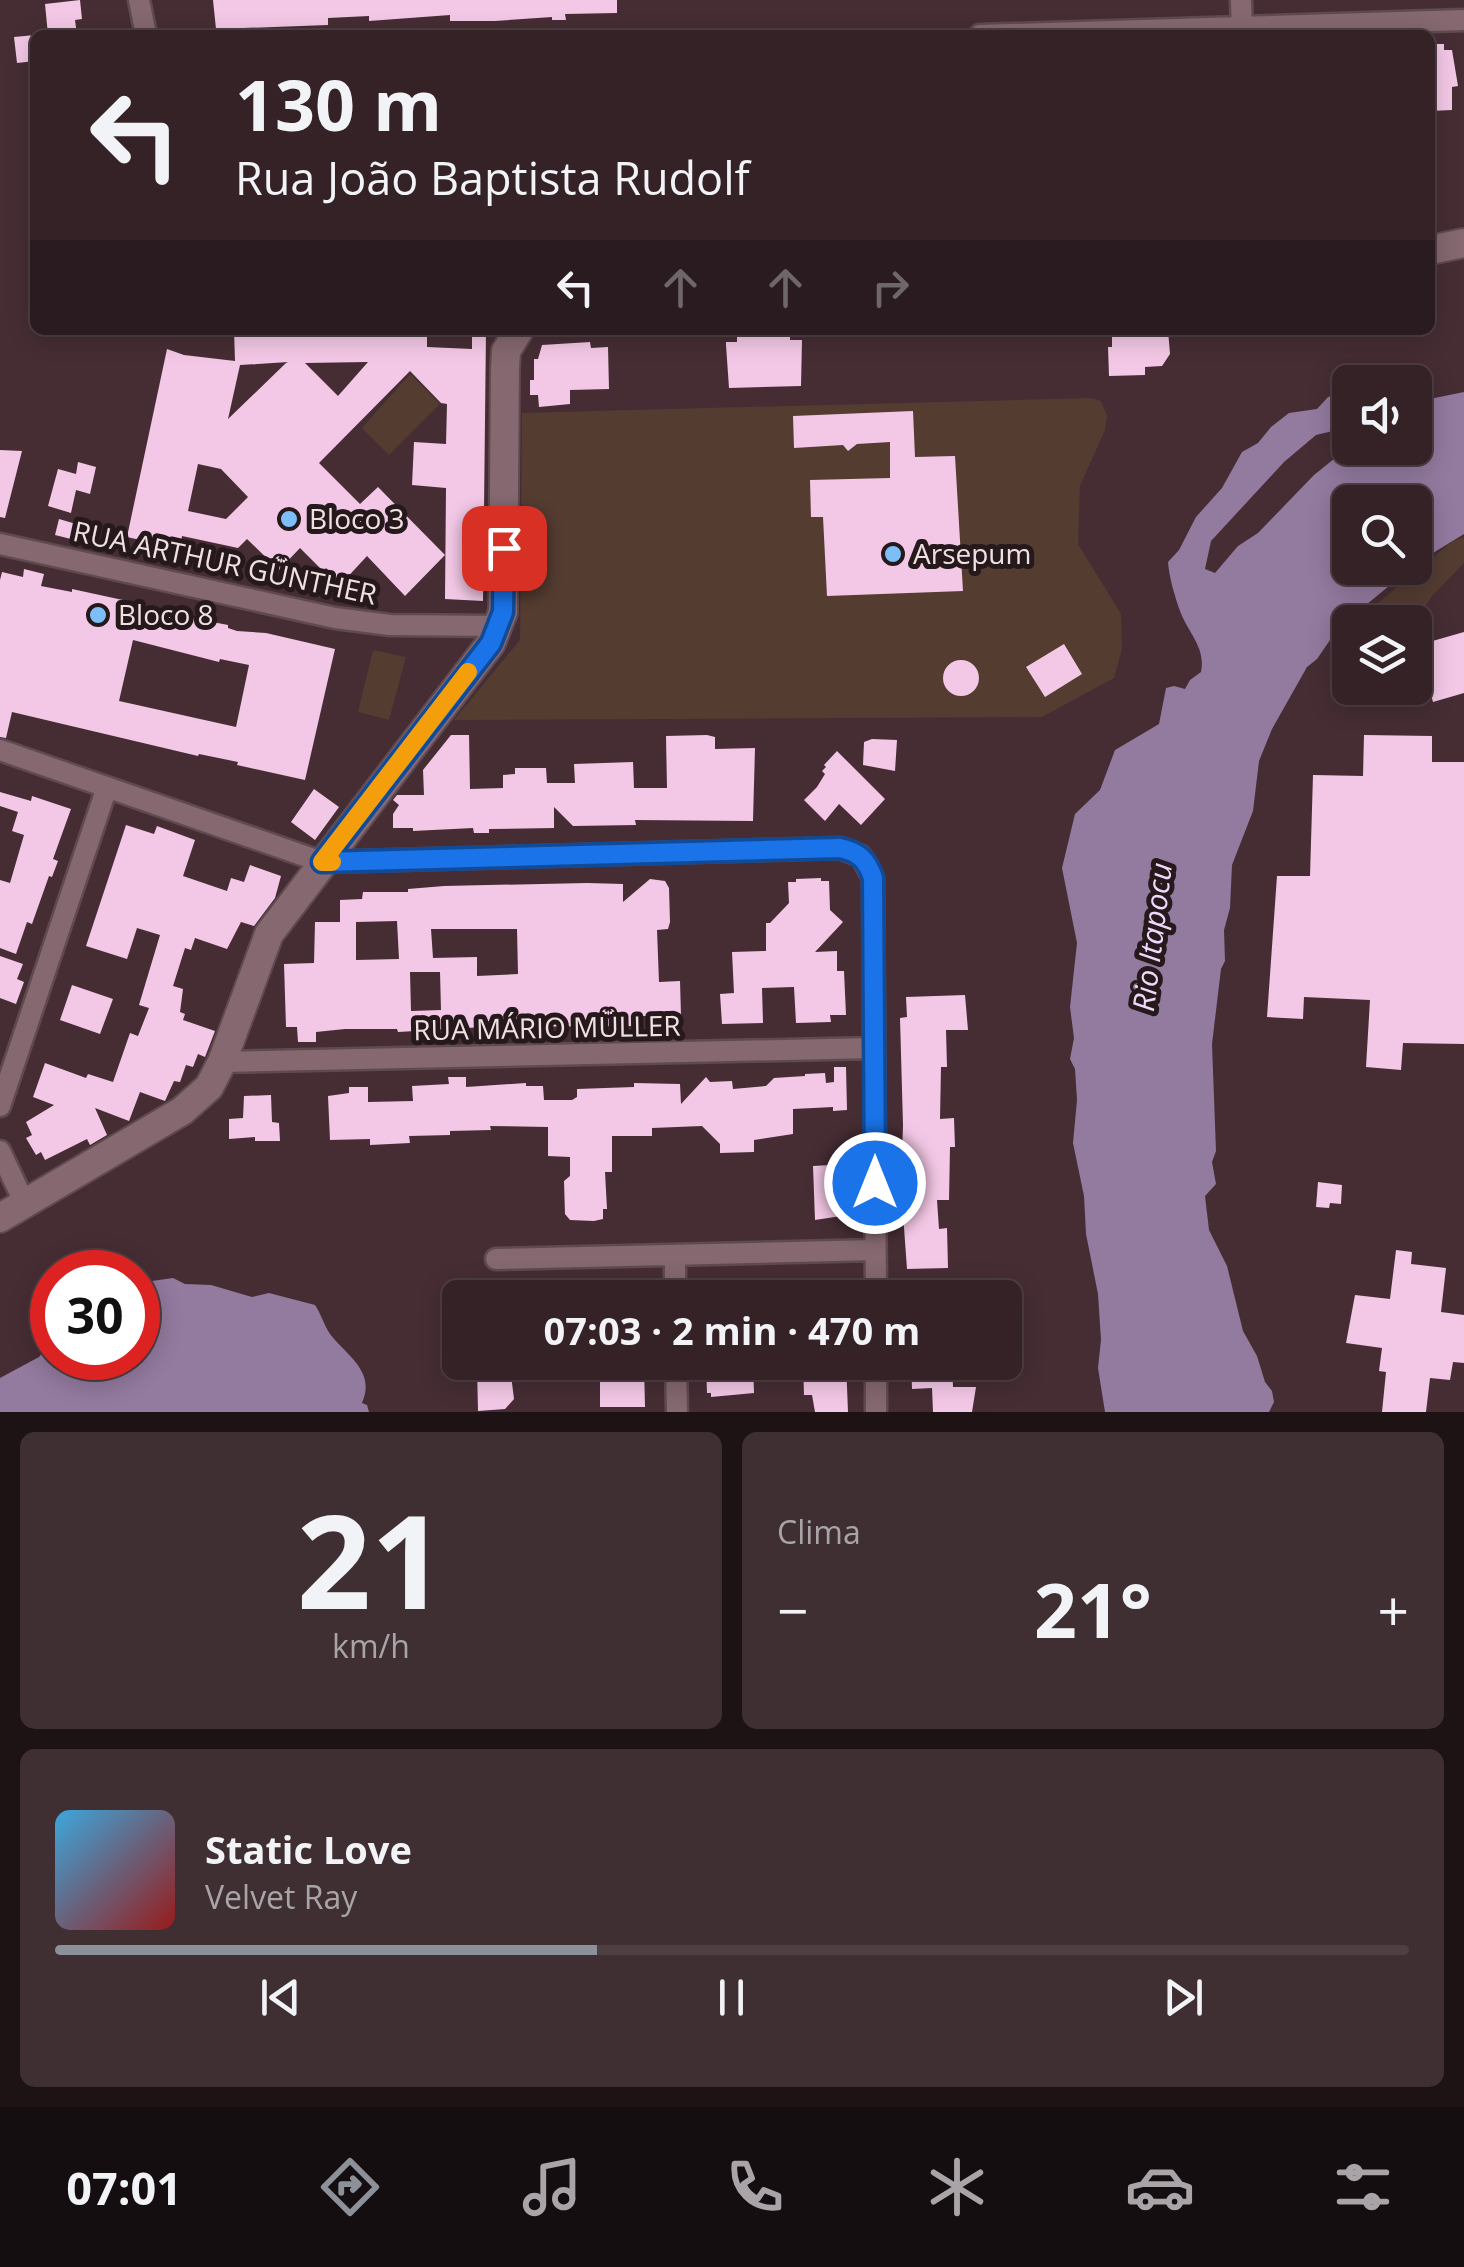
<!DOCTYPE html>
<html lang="pt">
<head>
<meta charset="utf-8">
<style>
	body { margin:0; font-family:"Open Sans",sans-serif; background:#3f2f33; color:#f1f3f6; height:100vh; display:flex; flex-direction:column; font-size:38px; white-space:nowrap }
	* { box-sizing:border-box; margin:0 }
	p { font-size:32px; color:#a9a4a7 }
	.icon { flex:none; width:55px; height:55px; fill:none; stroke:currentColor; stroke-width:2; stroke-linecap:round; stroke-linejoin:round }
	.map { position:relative; height:1412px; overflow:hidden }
	.drawer { display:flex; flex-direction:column; gap:20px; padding:20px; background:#1d1315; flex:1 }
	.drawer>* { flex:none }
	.guide { position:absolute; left:30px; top:30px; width:1405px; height:305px; border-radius:15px; box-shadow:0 5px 25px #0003,0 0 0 2px #4e3f44; background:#342227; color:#f1f3f6; overflow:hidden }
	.tools { position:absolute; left:1332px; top:365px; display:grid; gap:20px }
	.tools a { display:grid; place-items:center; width:100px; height:100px; border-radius:15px; background:#342227; box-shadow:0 5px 25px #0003,0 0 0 2px #4e3f44; font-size:50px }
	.speed { position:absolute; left:30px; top:1250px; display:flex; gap:20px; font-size:50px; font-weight:700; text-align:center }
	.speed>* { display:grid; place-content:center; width:130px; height:130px; border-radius:50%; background:#342227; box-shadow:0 5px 25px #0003,0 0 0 2px #4e3f44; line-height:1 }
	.speed .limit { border:15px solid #d22; background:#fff; color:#111 }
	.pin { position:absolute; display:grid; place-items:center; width:85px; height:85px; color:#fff; margin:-42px; border-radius:20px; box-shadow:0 5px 15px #0006 }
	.me { position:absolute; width:110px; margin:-55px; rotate:0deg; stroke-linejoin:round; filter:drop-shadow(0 0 8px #0008) }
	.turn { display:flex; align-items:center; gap:35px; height:210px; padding:0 40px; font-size:45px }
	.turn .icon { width:130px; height:130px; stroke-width:2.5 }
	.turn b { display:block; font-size:70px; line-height:85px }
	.lanes { display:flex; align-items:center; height:95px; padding:0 40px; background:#0003; justify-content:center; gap:50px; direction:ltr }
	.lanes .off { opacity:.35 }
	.big { font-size:75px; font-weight:700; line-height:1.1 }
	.drawer .tile { flex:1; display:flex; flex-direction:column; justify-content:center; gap:15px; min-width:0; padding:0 35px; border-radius:15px; background:#3f2f33 }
	.drawer .dial { align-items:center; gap:0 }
	.dial b { font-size:130px; line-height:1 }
	.song { display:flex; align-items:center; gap:30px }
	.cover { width:120px; height:120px; border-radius:15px; background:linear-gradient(135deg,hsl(200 70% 55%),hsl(0 70% 35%)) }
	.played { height:10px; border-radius:5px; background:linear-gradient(90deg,#8c9099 40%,#4e3f44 40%) }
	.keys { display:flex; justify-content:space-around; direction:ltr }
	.heat { display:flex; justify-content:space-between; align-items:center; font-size:55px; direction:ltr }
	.drawer .tiles { flex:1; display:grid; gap:20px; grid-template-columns:1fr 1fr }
	.tile:last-child { grid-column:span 2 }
	.trip { position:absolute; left:442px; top:1280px; width:580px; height:100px; border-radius:15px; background:#342227; box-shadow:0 5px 25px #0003,0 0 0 2px #4e3f44; font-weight:700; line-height:100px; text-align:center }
	.tab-bar { display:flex; height:160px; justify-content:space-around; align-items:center; background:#150e10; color:#a9a4a7 }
	.tab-bar .icon { width:70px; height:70px }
	.tab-bar .active { color:#8c9099 }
	.tab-bar b { font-size:45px; color:#f1f3f6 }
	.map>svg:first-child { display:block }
</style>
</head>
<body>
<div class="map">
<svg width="1464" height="1412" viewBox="0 0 1464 1412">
	<rect width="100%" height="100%" fill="#462d34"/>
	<path fill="#543c31" d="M 410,374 L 440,404 L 389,455 L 362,428 Z
		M 1090,398 L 1101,401 L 1107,416 L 1105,430 L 1080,486 L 1078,544 L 1121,614 L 1122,649 L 1114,678 L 1042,717 L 454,720 L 520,640 L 522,413 Z
		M 1464,537 L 1464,563 L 1433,595 L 1414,622 L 1355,622 L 1453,541 Z
		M 373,650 L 406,657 L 389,720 L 358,712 Z"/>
	<path fill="#937a9f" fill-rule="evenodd" d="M 1350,390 L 1350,448 L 1415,448 L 1415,402 L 1464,392 L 1464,534 L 1415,564 L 1415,502 L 1350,502 L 1350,568 L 1411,568 L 1339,627 L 1317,659 L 1307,667 L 1272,729 L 1259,761 L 1253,811 L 1232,865 L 1230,908 L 1224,930 L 1225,961 L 1221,969 L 1212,1044 L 1216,1151 L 1212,1162 L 1216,1184 L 1205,1196 L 1209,1230 L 1227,1266 L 1243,1331 L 1257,1356 L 1265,1382 L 1272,1391 L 1274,1402 L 1269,1412 L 1105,1412 L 1098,1368 L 1101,1340 L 1098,1294 L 1086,1234 L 1084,1196 L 1073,1143 L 1077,1100 L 1075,1069 L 1070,1059 L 1074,1038 L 1070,1007 L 1077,943 L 1062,868 L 1075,814 L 1100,790 L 1115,750 L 1159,724 L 1166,688 L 1174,686 L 1185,689 L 1190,680 L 1201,672 C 1206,647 1188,633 1180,611 C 1175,597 1169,577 1168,562 L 1179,550 L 1196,517 L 1222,488 L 1242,452 L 1258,443 L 1271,427 L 1289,413 L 1317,409 L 1328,397 ZM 1337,430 L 1347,438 L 1345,450 L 1314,475 L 1258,533 L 1238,546 L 1215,573 L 1205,569 L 1211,541 L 1284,462 L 1316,435 Z
		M 173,1278 L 185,1284 L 211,1285 L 252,1297 L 269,1293 L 315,1305 C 321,1314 324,1325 330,1334 C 347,1356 376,1371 362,1403 L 367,1405 L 369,1412 L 0,1412 L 0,1378 L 39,1357 L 52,1340 L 52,1358 L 138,1358 L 138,1283 Z"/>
	<path fill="#f3c8e6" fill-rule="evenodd" d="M 80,0 L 82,19 L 75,20 L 77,35 L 48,35 L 45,4 Z
		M 213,0 L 617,0 L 617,13 L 565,14 L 566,20 L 552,20 L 552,17 L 495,21 L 450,21 L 450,15 L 369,21 L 369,16 L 328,18 L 328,25 L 216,29 Z
		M 35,35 L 35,61 L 17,63 L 14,37 Z
		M 1430,44 L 1444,44 L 1444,50 L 1452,50 L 1458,86 L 1452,87 L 1452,110 L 1430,111 Z
		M 234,330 L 427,330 L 427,347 L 472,349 L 472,330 L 486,330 L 483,601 L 445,599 L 446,488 L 412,485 L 414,442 L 446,444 L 447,404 L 441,403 L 410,371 L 319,463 L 360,504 L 378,487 L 445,555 L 405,596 L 367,556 L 342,583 L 326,568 L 323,571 L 300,548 L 279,570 L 247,539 L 238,548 L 182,536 L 180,549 L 127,537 L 167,349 L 184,355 L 235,361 ZM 288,362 L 286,363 L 228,419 L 240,365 ZM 368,362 L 338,396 L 305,363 ZM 198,464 L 221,469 L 248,497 L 226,519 L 188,511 Z
		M 737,330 L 790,330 L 790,340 L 802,340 L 801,386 L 729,388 L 726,345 L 726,342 L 737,342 Z
		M 1168,330 L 1170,354 L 1162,366 L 1145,367 L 1145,375 L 1109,376 L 1108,347 L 1112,347 L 1112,333 Z
		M 590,342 L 591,348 L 608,347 L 609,389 L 570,390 L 570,404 L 539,407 L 538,395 L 530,395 L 530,380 L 534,380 L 534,359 L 538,359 L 542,345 Z
		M 913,411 L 915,457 L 955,456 L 963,591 L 827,596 L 823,517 L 811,517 L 810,480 L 890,478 L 890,442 L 857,444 L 848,451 L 843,445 L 794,448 L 793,416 Z
		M 0,450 L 22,451 L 5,518 L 0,517 Z
		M 78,462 L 96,467 L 90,494 L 76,490 L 71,513 L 48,506 L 58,469 L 76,474 Z
		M 59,519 L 83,526 L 79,541 L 55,535 Z
		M 24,569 L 44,574 L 41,586 L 72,592 L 72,589 L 132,602 L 131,605 L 140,608 L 228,625 L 228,628 L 237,631 L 266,633 L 335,649 L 305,780 L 237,765 L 238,762 L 199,754 L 198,756 L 12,712 L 6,738 L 0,737 L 0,580 L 2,572 L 23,577 ZM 133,640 L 219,662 L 220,659 L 249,665 L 236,727 L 119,701 Z
		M 1464,632 L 1464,693 L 1433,702 L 1425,674 L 1430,672 L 1422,644 Z
		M 1064,644 L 1082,674 L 1045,697 L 1026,667 Z
		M943 678a18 18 0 1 1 36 0a18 18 0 1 1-36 0Z
		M 451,735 L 469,735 L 470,789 L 503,788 L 503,775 L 515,774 L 515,768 L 546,768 L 547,783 L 575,783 L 574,764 L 633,762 L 634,788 L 667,788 L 666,736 L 707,735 L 715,737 L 715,749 L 755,748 L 753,821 L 635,820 L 636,825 L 573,826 L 554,807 L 554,828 L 489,829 L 489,833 L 474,833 L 473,828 L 413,831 L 413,828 L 393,828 L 393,814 L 399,805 L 393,800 L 397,795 L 424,795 L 423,770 Z
		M 1364,735 L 1432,736 L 1432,762 L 1464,762 L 1464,1044 L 1403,1043 L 1401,1070 L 1366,1067 L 1370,1000 L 1304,997 L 1303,1019 L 1267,1017 L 1277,876 L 1310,876 L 1313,775 L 1363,776 Z
		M 872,739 L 897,740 L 895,771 L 863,765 L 864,742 Z
		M 837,751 L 885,799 L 861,825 L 839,804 L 825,821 L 804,800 L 817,787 L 825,774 L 822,771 L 826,767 L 824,765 Z
		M 314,789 L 339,807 L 315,840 L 291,822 Z
		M 0,792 L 31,801 L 32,796 L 71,809 L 53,859 L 58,861 L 52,877 L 49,876 L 32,924 L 27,922 L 16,954 L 0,948 L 0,880 L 10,883 L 24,835 L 12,831 L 18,812 L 0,806 Z
		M 126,825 L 154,834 L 157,826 L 195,840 L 183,876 L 227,891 L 231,878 L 244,882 L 250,865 L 281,876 L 275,898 L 254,926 L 241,922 L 227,949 L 195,938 L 191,950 L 185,948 L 173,986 L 183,989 L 180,1012 L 185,1014 L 183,1020 L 215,1031 L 205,1057 L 198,1054 L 193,1067 L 186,1065 L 180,1082 L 174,1081 L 165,1101 L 140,1092 L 129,1121 L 95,1108 L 107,1135 L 90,1145 L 87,1139 L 45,1160 L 41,1152 L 36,1155 L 26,1138 L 32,1135 L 26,1122 L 54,1105 L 33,1097 L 45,1063 L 86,1078 L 88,1074 L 113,1082 L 130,1033 L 138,1036 L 149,1008 L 139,1005 L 160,935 L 137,928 L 127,959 L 86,946 Z
		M 821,878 L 821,881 L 829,881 L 830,910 L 843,922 L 815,952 L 837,951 L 837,971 L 844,971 L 846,1015 L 830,1015 L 831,1022 L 796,1023 L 794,987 L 762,988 L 763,1023 L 722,1024 L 720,994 L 734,993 L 732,952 L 766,951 L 766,923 L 770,923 L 789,903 L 788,882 L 796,882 L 796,879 Z
		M 650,879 L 665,881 L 669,888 L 670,922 L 668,929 L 657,930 L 659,982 L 680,981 L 681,1016 L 639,1016 L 639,1026 L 484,1027 L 398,1032 L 397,1029 L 345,1029 L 316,1032 L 316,1042 L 298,1042 L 297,1027 L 286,1027 L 284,964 L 314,963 L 315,922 L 340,922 L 340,900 L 362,899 L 363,892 L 408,892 L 408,889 L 444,886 L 587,883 L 623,884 L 623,902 ZM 397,921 L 399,959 L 356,960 L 356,922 ZM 431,929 L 517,929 L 518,974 L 477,976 L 477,957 L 433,958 ZM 410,972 L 440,972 L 441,1010 L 411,1011 Z
		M 0,956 L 23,964 L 17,979 L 24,982 L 16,1004 L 0,998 Z
		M 72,985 L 113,999 L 100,1034 L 60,1020 Z
		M 965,995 L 968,1030 L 946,1030 L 947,1067 L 941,1067 L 940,1119 L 954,1118 L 955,1147 L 950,1147 L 949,1200 L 937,1200 L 939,1229 L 947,1228 L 948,1268 L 907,1269 L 901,1186 L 903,1125 L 900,1018 L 907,1017 L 906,997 Z
		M 834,1067 L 846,1067 L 847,1110 L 833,1111 L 833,1107 L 793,1109 L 793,1134 L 754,1140 L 754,1152 L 720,1153 L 720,1144 L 702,1126 L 652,1128 L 652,1136 L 612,1136 L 612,1172 L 605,1172 L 607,1209 L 603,1209 L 603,1219 L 594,1221 L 570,1220 L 565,1214 L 564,1181 L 570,1176 L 570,1157 L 548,1156 L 548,1127 L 490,1126 L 491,1130 L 450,1131 L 450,1135 L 409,1136 L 410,1143 L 370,1145 L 370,1139 L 330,1140 L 328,1096 L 349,1093 L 349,1087 L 368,1087 L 368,1102 L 413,1101 L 412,1086 L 449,1084 L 448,1077 L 466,1077 L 466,1087 L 526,1083 L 526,1086 L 543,1086 L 544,1100 L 572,1100 L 577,1097 L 577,1089 L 634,1087 L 634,1083 L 680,1084 L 681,1104 L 706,1077 L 710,1082 L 732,1081 L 733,1089 L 766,1086 L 774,1078 L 805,1076 L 805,1074 L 825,1073 L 826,1083 L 834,1082 Z
		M 271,1095 L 272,1122 L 279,1123 L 280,1141 L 255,1141 L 255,1137 L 229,1139 L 229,1119 L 243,1118 L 244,1096 Z
		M 830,1165 L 830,1178 L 847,1177 L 848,1215 L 815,1220 L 813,1166 Z
		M 1318,1182 L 1342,1185 L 1341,1204 L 1330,1203 L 1329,1208 L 1316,1207 Z
		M 1396,1250 L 1412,1252 L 1411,1264 L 1446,1268 L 1441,1312 L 1464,1315 L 1464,1363 L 1453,1362 L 1450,1380 L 1430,1378 L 1426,1412 L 1382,1412 L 1386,1372 L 1379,1371 L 1382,1348 L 1346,1343 L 1355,1295 L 1390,1299 Z
		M 845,1279 L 846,1298 L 814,1298 L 813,1280 Z
		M 706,1362 L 753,1362 L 754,1393 L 711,1397 L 711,1393 L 707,1393 Z
		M 803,1362 L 846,1362 L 848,1412 L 815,1412 L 812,1395 L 804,1395 Z
		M 911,1362 L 952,1362 L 953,1387 L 976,1387 L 972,1412 L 933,1412 L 932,1388 L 912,1389 Z
		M 644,1365 L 645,1407 L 600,1407 L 600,1366 Z
		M 510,1367 L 514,1399 L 505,1409 L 478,1411 L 477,1368 Z"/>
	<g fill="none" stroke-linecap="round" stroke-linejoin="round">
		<defs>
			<path id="minor" d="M 139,0 L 146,35
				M 1241,0 L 1242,35
				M 980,35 L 1464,20
				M 0,544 L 335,618 L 390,625 L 499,626
				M 0,750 L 322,862 L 840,848 L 861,856 L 873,878 L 876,1298
				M 222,1062 L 874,1048
				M 0,1106 L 107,787
				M 0,1151 L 25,1204
				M 675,1255 L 675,1298
				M 496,1259 L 875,1250
				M 676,1362 L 677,1412
				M 876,1362 L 876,1412"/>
			<path id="secondary" d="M 1430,250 L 1464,243
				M 0,1218 L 182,1111 L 209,1087 L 222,1062 L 269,934 L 491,643 L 503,612 L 505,368 L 506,351 L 519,330"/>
		</defs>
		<use href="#minor" stroke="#5f4a50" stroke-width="25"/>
		<use href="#secondary" stroke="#5f4a50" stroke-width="32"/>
		<use href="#minor" stroke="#856870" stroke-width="20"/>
		<use href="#secondary" stroke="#856870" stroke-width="28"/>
	</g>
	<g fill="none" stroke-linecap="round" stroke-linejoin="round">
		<defs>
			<path id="route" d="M 504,548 L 503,612 L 491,643 L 322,862 L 840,848 C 859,852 867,860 873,878 L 875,1183"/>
		</defs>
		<use href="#route" stroke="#114b97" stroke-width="25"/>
		<use href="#route" stroke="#1a73e8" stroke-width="18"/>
		<path stroke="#f59e0b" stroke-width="18" d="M 332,862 L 322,862 L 468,672"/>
	</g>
	<g fill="#7dbef9" stroke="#25191c" stroke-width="4">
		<circle cx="289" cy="519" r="10"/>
		<circle cx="893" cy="554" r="10"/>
		<circle cx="98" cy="615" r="10"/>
	</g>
	<g text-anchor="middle" stroke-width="10" stroke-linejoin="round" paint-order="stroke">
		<g font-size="28" fill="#f0dfe3" stroke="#25191c" text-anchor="start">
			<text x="309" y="529">Bloco 3</text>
			<text x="913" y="564">Arsepum</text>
			<text x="118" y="625">Bloco 8</text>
		</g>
		<g font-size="28" fill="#f0dfe3" stroke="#25191c">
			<text transform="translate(225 563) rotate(12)" y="10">RUA ARTHUR GÜNTHER</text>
			<text transform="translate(547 1028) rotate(-1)" y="10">RUA MÁRIO MÜLLER</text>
		</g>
		<g font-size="30" font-style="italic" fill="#f0d7fb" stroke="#25191c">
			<text transform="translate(1153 937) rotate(-83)" y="10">Rio Itapocu</text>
		</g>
	</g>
</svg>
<div class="tools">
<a><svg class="icon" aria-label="sound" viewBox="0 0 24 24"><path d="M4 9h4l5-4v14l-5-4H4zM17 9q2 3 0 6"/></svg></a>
<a><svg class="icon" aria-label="search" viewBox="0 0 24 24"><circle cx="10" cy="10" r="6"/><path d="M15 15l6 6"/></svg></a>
<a><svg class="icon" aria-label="layers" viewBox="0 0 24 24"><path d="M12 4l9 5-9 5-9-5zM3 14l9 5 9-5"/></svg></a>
</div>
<div class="speed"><div class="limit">30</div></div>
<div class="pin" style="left:504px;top:548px;background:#d93025"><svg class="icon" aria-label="arrive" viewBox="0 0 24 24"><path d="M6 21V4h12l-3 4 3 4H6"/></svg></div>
<svg class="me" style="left:875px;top:1183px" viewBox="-20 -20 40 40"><circle r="17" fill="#1a73e8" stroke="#fff" stroke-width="3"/><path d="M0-11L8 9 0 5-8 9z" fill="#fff"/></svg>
<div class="trip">07:03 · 2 min · 470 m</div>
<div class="guide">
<div class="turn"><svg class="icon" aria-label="left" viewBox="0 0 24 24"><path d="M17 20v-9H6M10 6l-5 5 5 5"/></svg><div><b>130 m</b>Rua João Baptista Rudolf</div></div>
<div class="lanes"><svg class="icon" aria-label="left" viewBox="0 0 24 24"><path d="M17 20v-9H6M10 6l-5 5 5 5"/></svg><svg class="icon off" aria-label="ahead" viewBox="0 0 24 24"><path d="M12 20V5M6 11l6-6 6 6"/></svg><svg class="icon off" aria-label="ahead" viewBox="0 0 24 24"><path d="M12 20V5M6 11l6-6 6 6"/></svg><svg class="icon off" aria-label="right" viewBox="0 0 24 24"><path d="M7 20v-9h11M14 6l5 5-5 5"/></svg></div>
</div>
</div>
<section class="drawer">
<div class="tiles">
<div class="tile dial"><b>21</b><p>km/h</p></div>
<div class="tile"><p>Clima</p>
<div class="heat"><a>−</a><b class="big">21°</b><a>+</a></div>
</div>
<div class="tile">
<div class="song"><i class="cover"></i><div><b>Static Love</b><p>Velvet Ray</p></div></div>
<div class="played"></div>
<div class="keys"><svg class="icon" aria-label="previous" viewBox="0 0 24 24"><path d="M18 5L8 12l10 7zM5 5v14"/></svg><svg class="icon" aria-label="pause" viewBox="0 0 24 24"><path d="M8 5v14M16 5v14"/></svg><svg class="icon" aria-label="next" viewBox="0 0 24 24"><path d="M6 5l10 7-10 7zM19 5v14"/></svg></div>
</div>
</div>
</section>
<nav class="tab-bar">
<b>07:01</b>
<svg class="icon active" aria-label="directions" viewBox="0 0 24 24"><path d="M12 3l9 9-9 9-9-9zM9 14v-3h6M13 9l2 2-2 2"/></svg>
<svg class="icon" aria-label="music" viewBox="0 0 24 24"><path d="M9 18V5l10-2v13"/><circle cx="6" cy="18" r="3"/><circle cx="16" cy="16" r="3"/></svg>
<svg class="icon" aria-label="phone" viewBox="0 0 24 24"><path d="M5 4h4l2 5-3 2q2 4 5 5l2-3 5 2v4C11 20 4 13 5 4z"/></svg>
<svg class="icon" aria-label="climate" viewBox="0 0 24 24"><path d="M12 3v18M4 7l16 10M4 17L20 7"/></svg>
<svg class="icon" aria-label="car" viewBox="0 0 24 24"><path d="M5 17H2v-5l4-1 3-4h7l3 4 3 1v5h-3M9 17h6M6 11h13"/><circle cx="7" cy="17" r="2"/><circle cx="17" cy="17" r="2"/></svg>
<svg class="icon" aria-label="filters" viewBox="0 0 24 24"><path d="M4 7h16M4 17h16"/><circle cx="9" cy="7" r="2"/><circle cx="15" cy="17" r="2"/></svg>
</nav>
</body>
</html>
